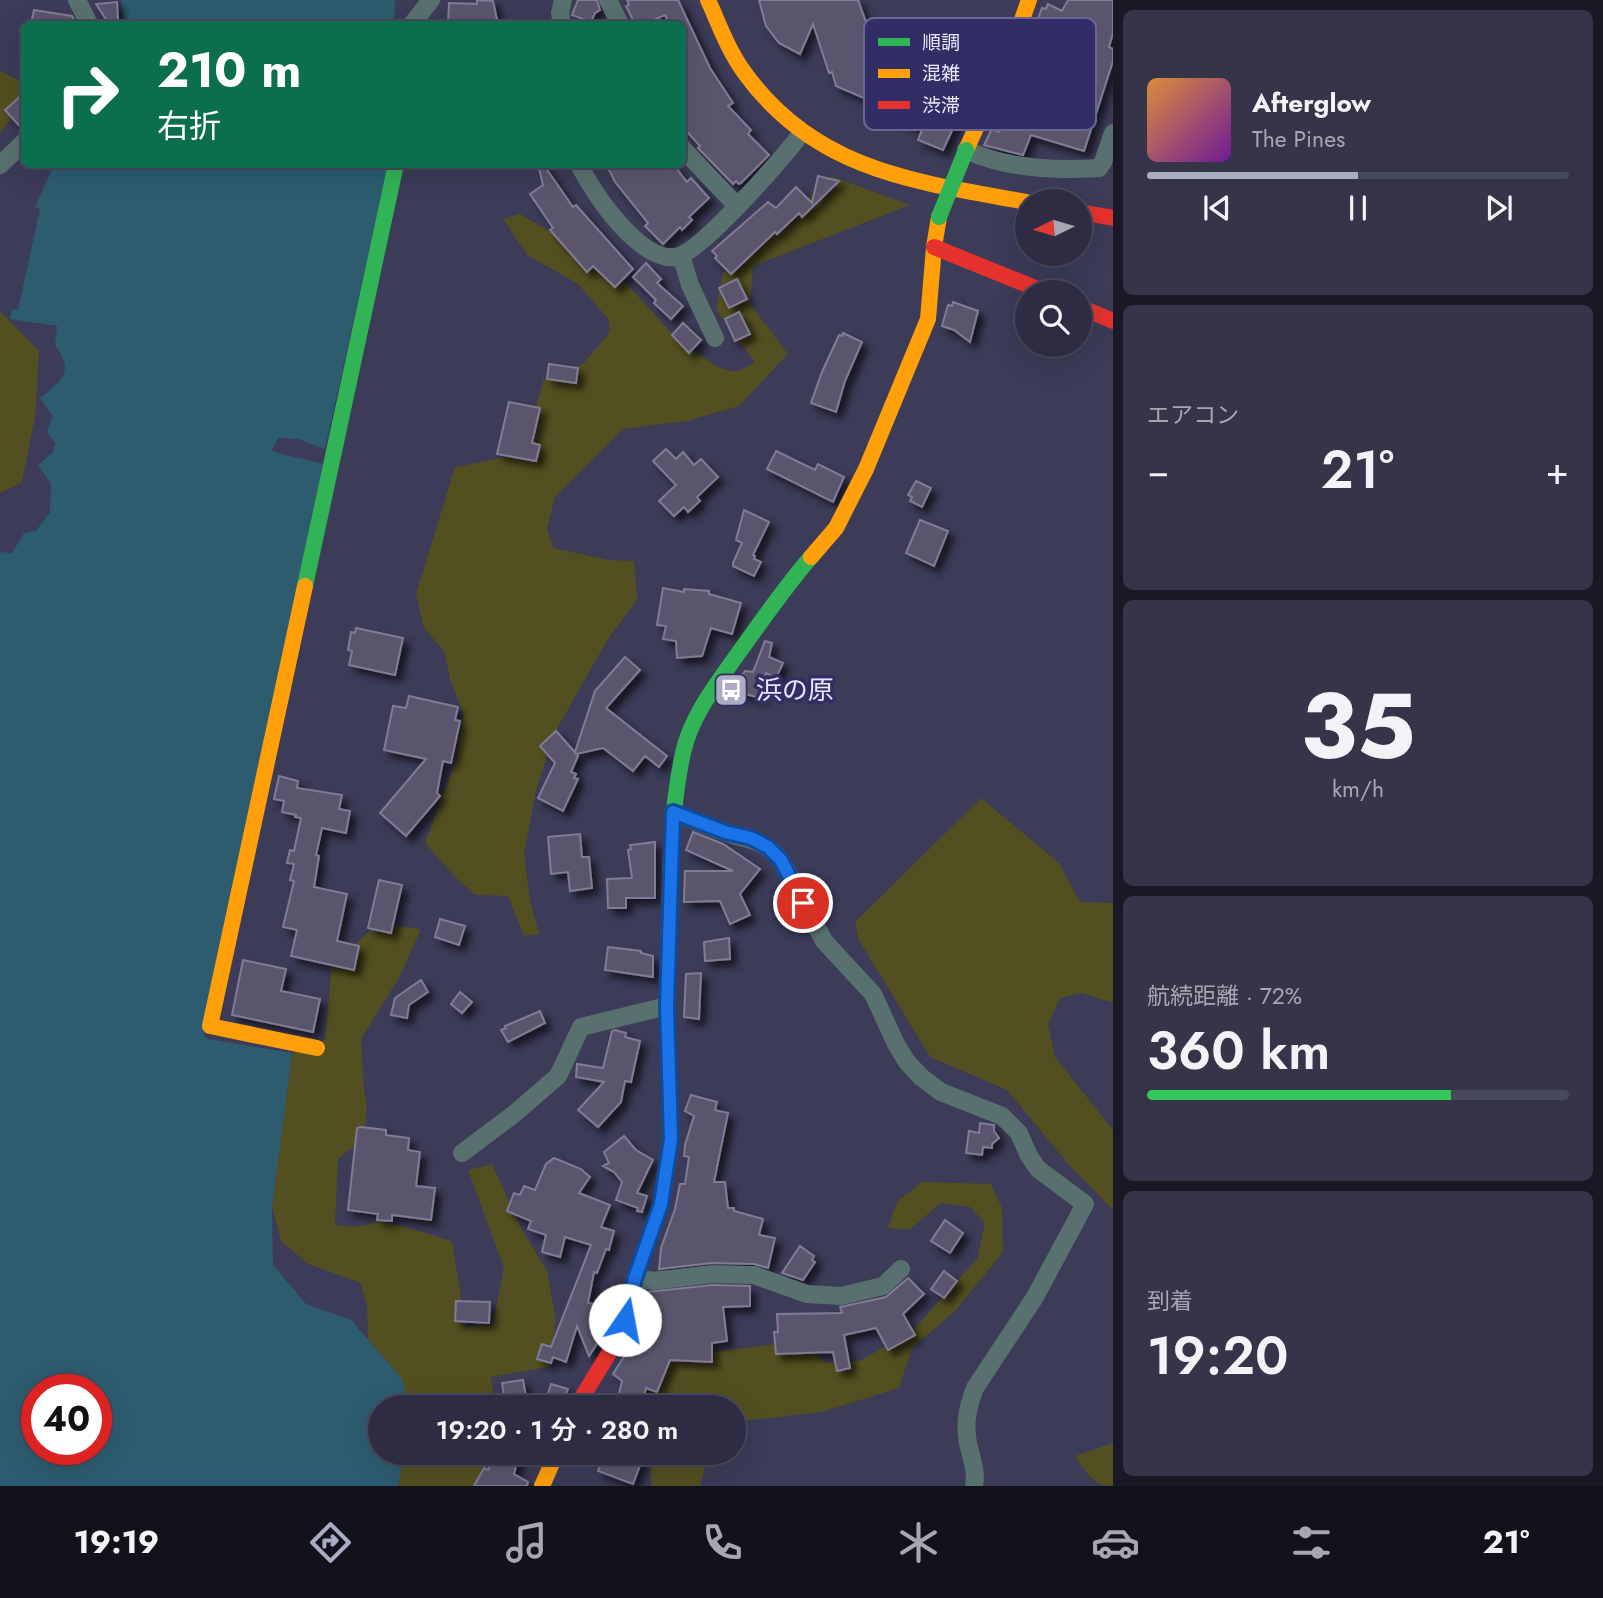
<!DOCTYPE html>
<html lang="ja">
<head>
<meta charset="utf-8">
<style>
	body { margin:0; font-family:Jost,"Noto Sans JP",sans-serif; background:#353449; color:#f1f3f6; height:100vh; display:flex; flex-direction:column; font-size:26px; white-space:nowrap }
	* { box-sizing:border-box; margin:0 }
	p { font-size:23px; color:#a7a7b2 }
	.icon { flex:none; width:38px; height:38px; fill:none; stroke:currentColor; stroke-width:2; stroke-linecap:round; stroke-linejoin:round }
	.map { position:relative; flex:1; overflow:hidden }
	.sheet { display:flex; flex-direction:column; gap:10px; padding:10px; background:#191824; width:490px }
	.sheet>* { flex:none }
	.guide { position:absolute; left:21px; top:21px; width:665px; height:147px; border-radius:10px; box-shadow:0 7px 28px #0002,0 0 0 2px #48485b; background:#0b6e4f; color:#fff; overflow:hidden }
	.needle { width:46px; rotate:265deg }
	.buttons { position:absolute; left:1015px; top:189px; display:grid; gap:14px }
	.buttons a { display:grid; place-items:center; width:77px; height:77px; border-radius:50%; background:#2d2c42; box-shadow:0 7px 28px #0002,0 0 0 2px #48485b; font-size:35px }
	.speed { position:absolute; left:21px; top:1374px; display:flex; gap:14px; font-size:35px; font-weight:700; text-align:center }
	.speed>* { display:grid; place-content:center; width:91px; height:91px; border-radius:50%; background:#2d2c42; box-shadow:0 7px 28px #0002,0 0 0 2px #48485b; line-height:1 }
	.speed .limit { border:10px solid #d22; background:#fff; color:#111 }
	.pin { position:absolute; display:grid; place-items:center; width:60px; height:60px; color:#fff; margin:-30px; border:4px solid #fff; border-radius:50%; box-shadow:0 2px 7px #0007 }
	.me { position:absolute; width:77px; margin:-38px; rotate:12deg; stroke-linejoin:round; filter:drop-shadow(0 0 5px #0008) }
	.turn { display:flex; align-items:center; gap:24px; height:147px; padding:0 21px; font-size:32px }
	.turn .icon { width:91px; height:91px; stroke-width:2.5 }
	.turn b { display:block; font-size:49px; line-height:60px }
	.big { font-size:52px; font-weight:600; line-height:1.1 }
	.sheet .tile { flex:1; display:flex; flex-direction:column; justify-content:center; gap:10px; min-width:0; padding:0 24px; border-radius:10px; background:#353449 }
	.sheet .dial { align-items:center; gap:0 }
	.dial b { font-size:91px; line-height:1 }
	.song { display:flex; align-items:center; gap:21px }
	.cover { width:84px; height:84px; border-radius:10px; background:linear-gradient(135deg,hsl(30 70% 55%),hsl(280 70% 35%)) }
	.played { height:7px; border-radius:4px; background:linear-gradient(90deg,#ababc3 50%,#48485b 50%) }
	.keys { display:flex; justify-content:space-around; direction:ltr }
	.heat { display:flex; justify-content:space-between; align-items:center; font-size:38px; direction:ltr }
	.charge { height:10px; border-radius:5px; background:linear-gradient(90deg,#34c759 72%,#48485b 0) }
	.trip { position:absolute; left:368px; top:1395px; width:378px; height:70px; border-radius:35px; background:#2d2c42; box-shadow:0 7px 28px #0002,0 0 0 2px #48485b; font-weight:600; line-height:70px; text-align:center }
	.dock { display:flex; height:112px; justify-content:space-around; align-items:center; background:#12121a; color:#a7a7b2 }
	.dock .icon { width:49px; height:49px }
	.dock .current { color:#ababc3 }
	.dock b { font-size:32px; color:#f1f3f6 }
	main { display:flex; flex:1; min-height:0 }
	.map>svg:first-child { display:block }
</style>
</head>
<body>
<main>
<div class="map">
<svg width="1113" height="1486" viewBox="0 0 1113 1486">
	<defs>
		<filter id="shadow"><feDropShadow dx="6" dy="6" stdDeviation="3.5" flood-color="#0009"/></filter>
	</defs>
	<rect width="100%" height="100%" fill="#3c3b58"/>
	<path fill="#534f20" d="M 0,71 L 24,83 L 24,103 L 0,133 Z
		M 831,176 L 910,205 L 753,266 L 750,304 L 788,354 L 739,406 L 687,421 L 623,429 L 555,497 L 547,529 L 553,548 L 609,560 L 634,561 L 637,600 L 608,639 L 555,732 L 536,790 L 524,854 L 530,900 L 539,934 L 524,936 L 508,896 L 475,895 L 455,877 L 425,843 L 457,758 L 463,713 L 450,678 L 444,651 L 424,628 L 416,594 L 455,467 L 522,454 L 544,379 L 583,364 L 610,332 L 608,319 L 578,284 L 527,255 L 503,219 L 520,214 L 595,258 L 627,284 L 673,335 L 717,367 L 734,372 L 755,363 L 716,309 L 723,273 L 759,245 Z
		M 0,311 L 39,351 L 35,417 L 22,482 L 0,493 Z
		M 981,798 L 1059,863 L 1080,902 L 1113,903 L 1113,1003 L 1082,993 L 1060,998 L 1048,1025 L 1055,1057 L 1113,1130 L 1113,1210 L 1070,1166 L 1007,1090 L 930,1057 L 859,940 L 855,922 Z
		M 378,924 L 421,929 L 400,976 L 361,1039 L 364,1089 L 367,1105 L 364,1138 L 338,1159 L 335,1225 L 355,1227 L 384,1221 L 452,1241 L 466,1327 L 493,1324 L 504,1268 L 468,1170 L 492,1164 L 521,1228 L 547,1271 L 556,1320 L 549,1367 L 491,1377 L 495,1407 L 408,1407 L 402,1379 L 368,1339 L 367,1306 L 361,1283 L 308,1264 L 281,1241 L 272,1207 L 292,1053 L 325,1040 L 332,964 Z
		M 922,1182 L 991,1184 L 1002,1208 L 1003,1252 L 955,1311 L 912,1348 L 899,1388 L 822,1412 L 733,1422 L 733,1407 L 639,1407 L 649,1380 L 680,1356 L 801,1341 L 826,1363 L 860,1361 L 914,1329 L 977,1259 L 985,1223 L 970,1207 L 941,1203 L 909,1230 L 888,1228 L 897,1202 Z
		M 1113,1443 L 1113,1486 C 1094,1486 1084,1471 1075,1456 Z
		M 404,1453 L 494,1453 L 475,1486 L 398,1486 Z
		M 648,1453 L 709,1453 L 700,1486 L 652,1486 Z"/>
	<path fill="#2d5c6f" fill-rule="evenodd" d="M 121,0 L 395,0 L 394,21 L 385,21 L 385,24 L 124,24 Z
		M 54,165 L 388,165 L 325,449 L 298,439 L 278,438 L 272,450 C 288,458 306,458 323,464 L 204,1035 L 208,1039 L 292,1053 L 272,1207 L 273,1265 L 306,1304 L 351,1320 L 402,1379 L 408,1407 L 380,1407 L 380,1452 L 404,1453 L 398,1486 L 0,1486 L 0,552 L 12,553 L 24,533 L 36,531 L 50,512 L 51,484 L 38,465 L 53,452 L 55,444 L 47,431 L 53,416 L 40,398 C 62,380 75,372 55,345 L 57,326 L 10,319 L 12,309 L 18,310 L 40,209 L 35,207 ZM 37,1390 L 96,1390 L 96,1449 L 37,1449 Z"/>
	<path fill="#5a546c" stroke="#817b95" stroke-width="2" filter="url(#shadow)" d="M 477,0 L 493,1 L 498,24 L 448,24 L 449,3 L 477,4 Z
		M 578,0 L 597,0 L 600,10 L 595,13 L 591,22 L 572,15 Z
		M 627,0 L 678,0 L 710,68 L 733,103 L 728,106 L 751,130 L 748,134 L 769,155 L 741,183 L 739,184 L 736,181 L 733,184 L 698,148 L 700,146 L 682,126 L 682,24 L 669,24 L 665,15 L 645,24 L 635,24 L 626,6 L 629,5 Z
		M 759,0 L 858,0 L 882,66 L 900,73 L 905,61 L 914,68 L 934,65 L 949,27 L 983,42 L 958,105 L 963,107 L 943,150 L 918,140 L 922,130 L 868,107 L 871,101 L 836,86 L 832,72 L 829,73 L 813,24 L 800,54 L 779,43 L 766,26 Z
		M 1068,0 L 1113,0 L 1113,33 L 1109,47 L 1113,49 L 1113,61 L 1084,151 L 1031,135 L 1023,155 L 984,145 L 992,129 L 999,132 L 1015,98 L 1049,114 L 1059,81 L 1064,76 L 1072,73 L 1077,56 L 1069,45 L 1034,30 L 1042,8 L 1046,9 L 1048,4 L 1062,11 Z
		M 117,2 L 118,19 L 109,24 L 96,4 Z
		M 34,10 L 72,16 L 76,24 L 31,24 Z
		M 24,93 L 24,131 L 5,110 Z
		M 538,164 L 543,164 L 573,207 L 576,205 L 633,269 L 615,287 L 593,266 L 587,272 L 550,230 L 553,228 L 530,194 L 543,185 Z
		M 606,164 L 673,164 L 687,182 L 691,178 L 709,198 L 689,217 L 692,220 L 682,230 L 680,227 L 663,244 L 645,226 L 648,223 L 615,182 Z
		M 818,176 L 839,181 L 802,217 L 799,213 L 777,234 L 775,232 L 731,274 L 715,258 L 717,256 L 712,251 L 768,202 L 776,208 L 796,187 L 812,203 Z
		M 646,263 L 661,279 L 657,283 L 683,306 L 671,319 L 654,303 L 656,300 L 633,277 Z
		M 737,279 L 747,299 L 729,308 L 719,288 Z
		M 953,302 L 978,311 L 970,342 L 954,330 L 942,326 L 948,305 L 952,306 Z
		M 739,312 L 750,334 L 735,341 L 725,319 Z
		M 683,323 L 701,340 L 689,353 L 672,335 Z
		M 843,333 L 862,342 L 845,381 L 836,412 L 811,403 L 822,372 L 839,335 L 842,336 Z
		M 549,364 L 578,368 L 576,383 L 547,379 Z
		M 509,402 L 540,408 L 532,443 L 540,445 L 536,461 L 497,454 Z
		M 666,449 L 676,459 L 683,452 L 694,465 L 701,459 L 718,477 L 697,497 L 700,501 L 688,512 L 684,507 L 674,516 L 659,501 L 676,485 L 653,461 Z
		M 776,451 L 815,470 L 818,464 L 844,477 L 833,502 L 767,469 Z
		M 916,481 L 931,488 L 922,507 L 910,501 L 912,497 L 908,495 Z
		M 744,510 L 769,522 L 753,555 L 755,556 L 754,559 L 761,562 L 754,576 L 733,566 L 733,563 L 742,543 L 736,540 Z
		M 920,520 L 948,531 L 934,566 L 906,553 Z
		M 663,588 L 684,592 L 684,589 L 709,591 L 709,594 L 741,603 L 732,634 L 711,628 L 702,656 L 677,658 L 676,641 L 663,639 L 666,626 L 657,625 Z
		M 356,628 L 403,638 L 395,675 L 349,665 L 352,651 L 348,650 L 351,632 L 355,633 Z
		M 765,641 L 772,643 L 769,657 L 783,663 L 776,678 L 766,673 L 760,698 L 734,691 L 735,689 L 732,688 L 745,671 L 753,672 Z
		M 625,657 L 640,670 L 606,708 L 667,756 L 659,767 L 645,756 L 633,771 L 603,748 L 576,754 L 578,756 L 571,772 L 576,774 L 574,778 L 578,779 L 563,811 L 538,798 L 555,763 L 540,746 L 556,731 L 575,752 L 595,691 Z
		M 409,696 L 458,707 L 455,720 L 460,721 L 451,763 L 443,761 L 437,793 L 440,796 L 406,836 L 380,813 L 426,759 L 384,750 L 393,706 L 406,708 Z
		M 279,776 L 298,781 L 297,788 L 342,795 L 339,809 L 350,811 L 346,833 L 322,828 L 316,855 L 319,856 L 314,887 L 347,894 L 337,941 L 359,946 L 354,970 L 291,956 L 297,930 L 283,927 L 294,881 L 290,880 L 294,864 L 287,863 L 290,850 L 294,851 L 301,818 L 295,817 L 296,815 L 282,812 L 284,801 L 274,799 Z
		M 693,832 L 723,844 L 760,869 L 740,894 L 750,915 L 730,924 L 720,901 L 684,902 L 685,871 L 733,871 L 686,850 Z
		M 580,834 L 582,857 L 589,857 L 592,888 L 570,891 L 568,872 L 551,874 L 548,837 Z
		M 655,842 L 655,898 L 626,898 L 626,908 L 608,908 L 607,879 L 632,878 L 628,850 L 631,849 L 630,845 Z
		M 379,880 L 402,885 L 391,933 L 368,928 Z
		M 440,919 L 465,926 L 459,945 L 435,937 Z
		M 729,938 L 730,959 L 705,961 L 704,942 Z
		M 608,947 L 641,951 L 641,953 L 653,956 L 653,977 L 605,970 Z
		M 243,960 L 286,969 L 281,991 L 320,999 L 313,1032 L 232,1015 Z
		M 701,973 L 699,1019 L 684,1017 L 686,974 Z
		M 421,980 L 428,992 L 409,1005 L 407,1018 L 391,1015 L 395,998 Z
		M 460,992 L 472,1002 L 462,1013 L 451,1004 Z
		M 540,1011 L 545,1023 L 508,1042 L 501,1030 L 506,1028 L 505,1026 Z
		M 615,1030 L 626,1033 L 625,1037 L 640,1041 L 631,1082 L 625,1081 L 621,1102 L 598,1127 L 578,1110 L 604,1082 L 576,1077 L 577,1064 L 603,1068 L 612,1031 Z
		M 691,1095 L 717,1102 L 715,1110 L 728,1113 L 714,1182 L 725,1182 L 728,1208 L 734,1208 L 734,1211 L 763,1219 L 759,1235 L 775,1238 L 768,1268 L 754,1264 L 712,1263 L 659,1269 L 661,1248 L 675,1209 L 680,1184 L 685,1184 L 689,1157 L 684,1156 L 685,1145 L 694,1116 L 685,1111 Z
		M 980,1123 L 994,1125 L 994,1131 L 999,1138 L 992,1144 L 992,1148 L 983,1147 L 982,1155 L 966,1153 L 969,1131 L 979,1133 Z
		M 361,1127 L 386,1130 L 386,1135 L 409,1138 L 408,1150 L 420,1152 L 416,1186 L 435,1188 L 431,1220 L 392,1215 L 392,1221 L 377,1220 L 378,1214 L 348,1210 L 357,1128 Z
		M 624,1136 L 636,1150 L 653,1160 L 637,1193 L 647,1196 L 642,1212 L 637,1211 L 638,1208 L 616,1200 L 622,1182 L 614,1172 L 603,1166 L 609,1163 L 604,1152 Z
		M 554,1158 L 581,1169 L 590,1177 L 579,1193 L 610,1205 L 601,1227 L 614,1231 L 609,1250 L 606,1249 L 597,1273 L 594,1272 L 588,1303 L 595,1304 L 593,1315 L 609,1320 L 606,1330 L 589,1356 L 577,1326 L 566,1362 L 553,1357 L 551,1363 L 537,1359 L 542,1344 L 551,1347 L 591,1245 L 565,1237 L 560,1257 L 542,1252 L 546,1235 L 528,1229 L 531,1221 L 507,1211 L 514,1193 L 520,1195 L 524,1186 L 535,1190 L 546,1164 Z
		M 945,1220 L 963,1233 L 950,1253 L 931,1241 Z
		M 800,1246 L 814,1256 L 812,1260 L 815,1262 L 803,1280 L 782,1273 Z
		M 944,1271 L 957,1281 L 944,1298 L 931,1289 Z
		M 908,1278 L 924,1294 L 903,1314 L 915,1335 L 888,1350 L 876,1328 L 844,1335 L 850,1368 L 837,1371 L 833,1352 L 776,1354 L 774,1332 L 778,1332 L 777,1314 L 842,1313 L 840,1307 L 886,1297 Z
		M 713,1285 L 750,1286 L 750,1306 L 723,1307 L 727,1341 L 712,1343 L 712,1362 L 670,1360 L 657,1392 L 646,1388 L 641,1407 L 616,1407 L 622,1381 L 613,1374 L 633,1342 L 647,1292 Z
		M 456,1301 L 490,1302 L 489,1323 L 455,1321 Z
		M 523,1380 L 528,1407 L 506,1407 L 502,1383 Z
		M 551,1384 L 568,1389 L 561,1407 L 544,1407 Z
		M 500,1452 L 520,1452 L 514,1474 L 528,1482 L 527,1486 L 474,1486 L 484,1468 L 488,1470 L 494,1459 L 498,1461 Z
		M 606,1452 L 645,1452 L 633,1484 L 598,1471 Z"/>
	<g fill="none" stroke-linecap="round" stroke-linejoin="round">
		<path stroke="#59716e" stroke-width="18" d="M 77,0 L 89,24
			M 608,0 L 620,24
			M 412,24 L 431,0
			M 562,24 L 560,13 L 563,0
			M 682,148 L 737,206
			M 966,150 C 1007,169 1054,171 1099,168 L 1103,162 L 1113,133
			M 579,164 C 593,194 640,262 676,257 C 702,252 783,157 802,133
			M 0,165 L 24,142
			M 681,255 L 690,285 L 715,338
			M 673,812 C 691,819 709,827 727,833 C 751,841 763,839 781,860 L 824,941 L 873,994 L 896,1044 L 907,1062 L 921,1077 L 941,1092 L 1002,1116 L 1019,1133 L 1029,1156 L 1038,1169 L 1085,1204 L 1035,1297 L 975,1388 C 968,1406 964,1423 968,1443 C 971,1458 977,1470 974,1486
			M 462,1153 L 514,1114 L 558,1076 L 581,1027 L 667,1006
			M 635,1278 L 653,1281 L 712,1274 L 754,1275 L 807,1294 L 841,1296 L 883,1286 L 901,1269"/>
		<path stroke="#30b455" stroke-width="16" d="M 305,586 L 396,164
			M 670,881 C 671,839 674,794 683,753 C 691,716 716,685 737,655 C 761,622 784,588 811,557"/>
		<path stroke="#ff9f0a" stroke-width="16" d="M 708,0 C 719,24 728,50 744,72 C 815,171 916,182 1027,202
			M 966,150 L 1010,53 L 1029,0
			M 811,557 L 836,528 L 866,469 L 928,319 L 934,247 L 939,217
			M 305,586 L 210,1026 L 317,1048
			M 542,1486 L 557,1452"/>
		<path stroke="#e5322d" stroke-width="16" d="M 1080,212 L 1113,218
			M 934,247 L 1045,292
			M 1080,307 L 1113,321
			M 576,1407 L 619,1337 L 635,1278 L 661,1204 L 666,1178 L 671,1139 L 667,1006 L 670,881"/>
		<path stroke="#30b455" stroke-width="16" d="M 939,217 L 966,150"/>
	</g>
	<g fill="none" stroke-linecap="round" stroke-linejoin="round">
		<defs>
			<path id="route" d="M 625,1320 L 635,1278 L 661,1204 L 671,1139 L 667,1006 L 673,812 L 725,832 L 751,838 L 768,847 L 781,860 L 803,903"/>
		</defs>
		<use href="#route" stroke="#114b97" stroke-width="18"/>
		<use href="#route" stroke="#1a73e8" stroke-width="12"/>
	</g>
	<defs>
		<symbol id="bus-square" viewBox="-11 -11 22 22"><rect x="-9" y="-9" width="18" height="18" rx="4" fill="#ababc3" stroke="#322e65"/><path d="M-5-6H5V4H4V6H2V4H-2V6H-4V4H-5ZM-3.5-4V0h7V-4ZM-3.5 1.2v1.5H-2V1.2ZM2 1.2v1.5H3.5V1.2Z" fill="#fff"/></symbol>
	</defs>
	<g fill-rule="evenodd">
		<use href="#bus-square" x="712" y="671" width="38" height="38"/>
	</g>
	<g text-anchor="middle" stroke-width="7" stroke-linejoin="round" paint-order="stroke">
		<g font-size="26" fill="#e7e8fd" stroke="#322e65" text-anchor="start">
			<text x="756" y="699">浜の原</text>
		</g>
	</g>
	<rect x="864" y="18" width="232" height="112" rx="10" fill="#322e65" stroke="#686693" stroke-width="2"/>
	<rect x="878" y="38" width="32" height="8" fill="#30b455"/>
	<rect x="878" y="69" width="32" height="9" fill="#ff9f0a"/>
	<rect x="878" y="101" width="32" height="8" fill="#e5322d"/>
	<g font-size="19" fill="#e7e8fd">
		<text x="922" y="49">順調</text>
		<text x="922" y="80">混雑</text>
		<text x="922" y="112">渋滞</text>
	</g>
</svg>
<div class="buttons">
<a><svg class="needle" viewBox="-14 -14 28 28"><path d="M0-13l5 13h-10z" fill="#e53935"/><path d="M0 13l5-13h-10z" fill="#a7a7b2"/></svg></a>
<a><svg class="icon" aria-label="search" viewBox="0 0 24 24"><circle cx="10" cy="10" r="6"/><path d="M15 15l6 6"/></svg></a>
</div>
<div class="speed"><div class="limit">40</div></div>
<div class="pin" style="left:803px;top:903px;background:#d93025"><svg class="icon" aria-label="arrive" viewBox="0 0 24 24"><path d="M6 21V4h12l-3 4 3 4H6"/></svg></div>
<svg class="me" style="left:625px;top:1320px" viewBox="-20 -20 40 40"><circle r="19" fill="#fff"/><path d="M0-13L10 11 0 6-10 11z" fill="#1a73e8"/></svg>
<div class="trip">19:20 · 1 分 · 280 m</div>
<div class="guide">
<div class="turn"><svg class="icon" aria-label="right" viewBox="0 0 24 24"><path d="M7 20v-9h11M14 6l5 5-5 5"/></svg><div><b>210 m</b>右折</div></div>
</div>
</div>
<section class="sheet">
<div class="tile">
<div class="song"><i class="cover"></i><div><b>Afterglow</b><p>The Pines</p></div></div>
<div class="played"></div>
<div class="keys"><svg class="icon" aria-label="previous" viewBox="0 0 24 24"><path d="M18 5L8 12l10 7zM5 5v14"/></svg><svg class="icon" aria-label="pause" viewBox="0 0 24 24"><path d="M8 5v14M16 5v14"/></svg><svg class="icon" aria-label="next" viewBox="0 0 24 24"><path d="M6 5l10 7-10 7zM19 5v14"/></svg></div>
</div>
<div class="tile"><p>エアコン</p>
<div class="heat"><a>−</a><b class="big">21°</b><a>+</a></div>
</div>
<div class="tile dial"><b>35</b><p>km/h</p></div>
<div class="tile"><p>航続距離 · 72%</p><b class="big">360 km</b><div class="charge"></div></div>
<div class="tile"><p>到着</p><b class="big">19:20</b></div>
</section>
</main>
<nav class="dock">
<b>19:19</b>
<svg class="icon current" aria-label="directions" viewBox="0 0 24 24"><path d="M12 3l9 9-9 9-9-9zM9 14v-3h6M13 9l2 2-2 2"/></svg>
<svg class="icon" aria-label="music" viewBox="0 0 24 24"><path d="M9 18V5l10-2v13"/><circle cx="6" cy="18" r="3"/><circle cx="16" cy="16" r="3"/></svg>
<svg class="icon" aria-label="phone" viewBox="0 0 24 24"><path d="M5 4h4l2 5-3 2q2 4 5 5l2-3 5 2v4C11 20 4 13 5 4z"/></svg>
<svg class="icon" aria-label="climate" viewBox="0 0 24 24"><path d="M12 3v18M4 7l16 10M4 17L20 7"/></svg>
<svg class="icon" aria-label="car" viewBox="0 0 24 24"><path d="M5 17H2v-5l4-1 3-4h7l3 4 3 1v5h-3M9 17h6M6 11h13"/><circle cx="7" cy="17" r="2"/><circle cx="17" cy="17" r="2"/></svg>
<svg class="icon" aria-label="filters" viewBox="0 0 24 24"><path d="M4 7h16M4 17h16"/><circle cx="9" cy="7" r="2"/><circle cx="15" cy="17" r="2"/></svg>
<b>21°</b>
</nav>
</body>
</html>
